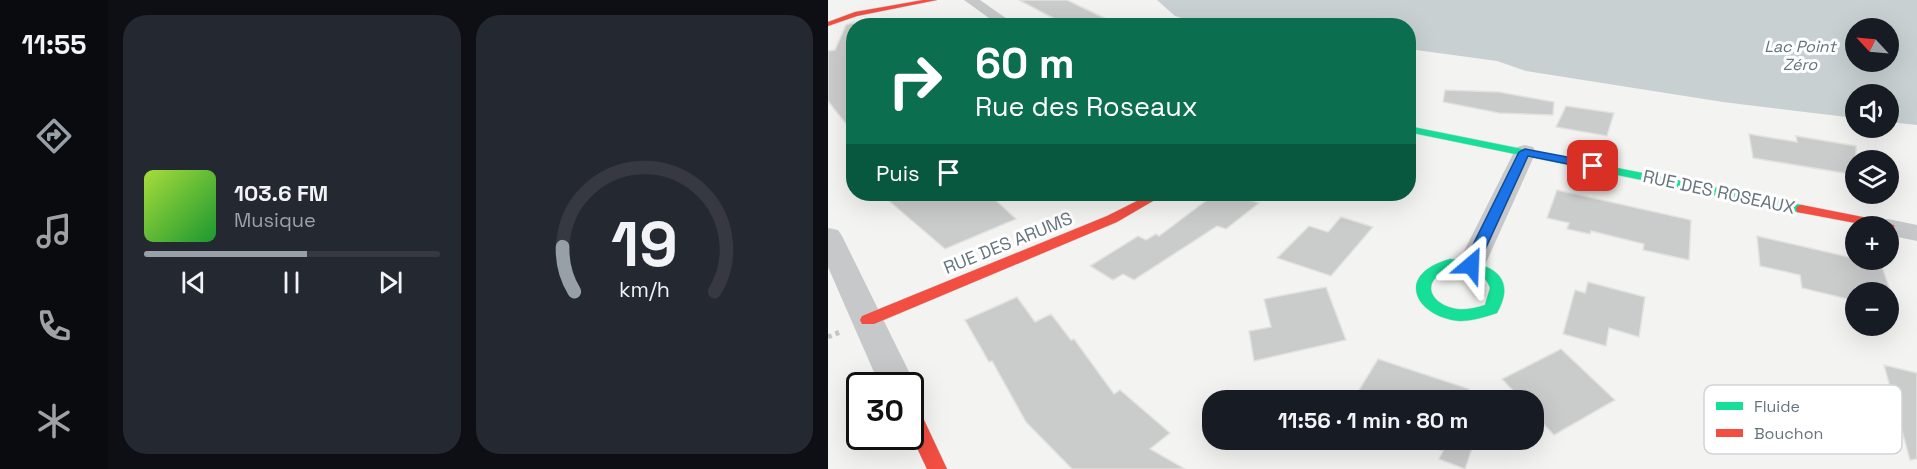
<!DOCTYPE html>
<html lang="fr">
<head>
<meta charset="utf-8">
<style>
	body { margin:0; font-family:"Space Grotesk",sans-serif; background:#242831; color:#f1f3f6; height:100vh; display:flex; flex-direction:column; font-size:22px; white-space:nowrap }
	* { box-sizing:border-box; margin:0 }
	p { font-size:20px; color:#9ea1a6 }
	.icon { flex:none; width:33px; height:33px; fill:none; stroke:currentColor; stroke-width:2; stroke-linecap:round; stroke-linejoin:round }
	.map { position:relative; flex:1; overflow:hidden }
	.drawer { display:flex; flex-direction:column; gap:15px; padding:15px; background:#0d0f14; width:720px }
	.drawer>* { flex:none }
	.top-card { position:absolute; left:18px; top:18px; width:570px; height:183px; border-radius:24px; box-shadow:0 6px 24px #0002; background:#0b6e4f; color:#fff; overflow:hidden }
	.needle { width:39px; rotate:296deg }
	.fabs { position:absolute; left:1017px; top:18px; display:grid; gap:12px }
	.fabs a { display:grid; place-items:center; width:54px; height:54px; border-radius:50%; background:#171b24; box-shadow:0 6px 24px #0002; font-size:30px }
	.speed { position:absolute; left:18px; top:372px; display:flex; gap:12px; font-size:30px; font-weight:700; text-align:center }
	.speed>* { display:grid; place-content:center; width:78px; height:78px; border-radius:50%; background:#171b24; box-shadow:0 6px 24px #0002; line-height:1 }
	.speed .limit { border:3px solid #111; border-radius:9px; background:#fff; color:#111 }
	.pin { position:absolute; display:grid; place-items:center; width:51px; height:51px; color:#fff; margin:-26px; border-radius:12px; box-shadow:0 3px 9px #0006 }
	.me { position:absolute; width:66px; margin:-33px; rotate:26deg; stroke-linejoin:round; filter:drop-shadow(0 0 4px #0008) }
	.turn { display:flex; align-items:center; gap:21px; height:126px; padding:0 30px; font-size:27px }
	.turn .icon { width:78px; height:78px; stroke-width:2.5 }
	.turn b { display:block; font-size:42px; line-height:51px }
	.then { display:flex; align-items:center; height:57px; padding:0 30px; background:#0003; gap:12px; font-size:22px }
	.drawer .card { flex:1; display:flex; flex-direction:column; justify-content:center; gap:9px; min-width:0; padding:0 21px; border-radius:24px; background:#242831 }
	.drawer .dial { align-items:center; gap:0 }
	.dial svg { height:156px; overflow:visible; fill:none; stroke:#363941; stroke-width:7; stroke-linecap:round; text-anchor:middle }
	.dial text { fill:#f1f3f6; stroke:none }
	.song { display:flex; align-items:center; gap:18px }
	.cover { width:72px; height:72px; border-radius:9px; background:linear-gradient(135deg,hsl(80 70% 55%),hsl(130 70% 35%)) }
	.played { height:6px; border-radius:3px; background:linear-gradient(90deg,#97a0a6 55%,#363941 55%) }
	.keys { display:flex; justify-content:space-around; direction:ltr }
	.drawer .tiles { flex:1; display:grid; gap:15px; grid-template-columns:repeat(2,1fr) }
	.trip { position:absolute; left:374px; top:390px; width:342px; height:60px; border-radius:24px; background:#171b24; box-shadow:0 6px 24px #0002; font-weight:700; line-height:60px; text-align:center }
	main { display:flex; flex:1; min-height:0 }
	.tabs { display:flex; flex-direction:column; width:108px; justify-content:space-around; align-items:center; background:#090b0e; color:#9ea1a6 }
	.tabs .icon { width:42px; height:42px }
	.tabs .on { color:#97a0a6 }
	.tabs b { font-size:27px; color:#f1f3f6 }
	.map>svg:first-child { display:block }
</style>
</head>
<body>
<main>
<nav class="tabs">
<b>11:55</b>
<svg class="icon on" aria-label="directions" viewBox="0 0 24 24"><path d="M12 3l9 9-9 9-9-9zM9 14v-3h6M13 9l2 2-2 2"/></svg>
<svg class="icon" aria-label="music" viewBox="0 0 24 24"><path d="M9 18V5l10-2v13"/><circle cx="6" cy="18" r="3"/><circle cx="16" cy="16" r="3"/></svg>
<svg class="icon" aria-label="phone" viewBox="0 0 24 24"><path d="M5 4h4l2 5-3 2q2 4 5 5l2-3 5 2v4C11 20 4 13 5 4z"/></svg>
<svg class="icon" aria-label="climate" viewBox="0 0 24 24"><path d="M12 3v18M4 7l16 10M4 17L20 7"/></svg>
</nav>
<section class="drawer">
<div class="tiles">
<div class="card">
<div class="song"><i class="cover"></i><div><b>103.6 FM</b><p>Musique</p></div></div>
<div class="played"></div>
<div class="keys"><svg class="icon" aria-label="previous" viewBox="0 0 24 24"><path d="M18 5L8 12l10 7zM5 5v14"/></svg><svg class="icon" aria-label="pause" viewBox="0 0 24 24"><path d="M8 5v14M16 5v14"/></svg><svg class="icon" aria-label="next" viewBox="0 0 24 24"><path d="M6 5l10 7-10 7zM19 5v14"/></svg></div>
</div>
<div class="card dial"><svg viewBox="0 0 100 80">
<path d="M14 69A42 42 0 1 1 86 69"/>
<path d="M14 69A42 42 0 0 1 8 46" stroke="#97a0a6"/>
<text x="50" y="56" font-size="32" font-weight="700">19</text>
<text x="50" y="72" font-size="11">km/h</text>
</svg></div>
</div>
</section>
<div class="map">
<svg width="1089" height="469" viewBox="0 0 1089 469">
	<rect width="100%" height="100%" fill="#f3f3f1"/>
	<path fill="#c8d0d2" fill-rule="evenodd" d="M 329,0 L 1089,0 L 1089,125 L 1061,122 L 1060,94 L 1028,94 L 1027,118 L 895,102 L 698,71 L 669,61 L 581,49 L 580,26 L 420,26 L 371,23 L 347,16 ZM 1028,28 L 1060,28 L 1060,62 L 1028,62 Z"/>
	<path fill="#cacbcb" stroke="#e2e2e1" stroke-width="1.5" d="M 191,0 L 239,0 L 293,26 L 240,26 Z
		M 26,22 L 26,134 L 0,101 L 0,51 L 7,50 L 18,25 Z
		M 617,90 L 671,92 L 726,102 L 725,115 L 671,113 L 615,102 Z
		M 738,106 L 786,113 L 779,136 L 728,127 Z
		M 921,134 L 969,142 L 968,136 L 1028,146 L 1028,175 L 925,158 Z
		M 729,190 L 863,220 L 861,260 L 815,250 L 816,244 L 763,231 L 762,234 L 739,229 L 741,223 L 719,218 Z
		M 53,194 L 161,194 L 188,219 L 117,249 Z
		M 387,194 L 403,194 L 431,203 L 398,229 L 389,226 L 306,280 L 295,274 L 285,280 L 262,266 L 310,236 L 318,240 L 328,234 L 331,236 Z
		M 513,217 L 545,227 L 503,276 L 449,258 L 481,226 L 500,232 Z
		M 929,236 L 1025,258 L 1025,255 L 1028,256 L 1028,260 L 1052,261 L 1064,296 L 1060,296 L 1060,292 L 1047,292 L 1028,288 L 1028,301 L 974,288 L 972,275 L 932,266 Z
		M 760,282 L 817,297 L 811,337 L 781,328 L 778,346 L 735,334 L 747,290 L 757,293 Z
		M 498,287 L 518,340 L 426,361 L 421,331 L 443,327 L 436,299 Z
		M 189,297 L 207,322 L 223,314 L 243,340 L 246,339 L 286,394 L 292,390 L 342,433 L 322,449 L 357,469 L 244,469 L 198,422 L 164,361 L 161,362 L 137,320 Z
		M 733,349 L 787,400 L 726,435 L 705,413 L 705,400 L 694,400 L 674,379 Z
		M 550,359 L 641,389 L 637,400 L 525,400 Z
		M 1056,365 L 1089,373 L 1089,459 L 1082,460 Z
		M 585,440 L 647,440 L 637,469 L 611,459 L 615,451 Z"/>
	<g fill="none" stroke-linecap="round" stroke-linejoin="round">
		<defs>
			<path id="fast" d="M 580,126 L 974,205 L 980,209 L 974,213 L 580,132 Z
				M 622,259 C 656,262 692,272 669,313 C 657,317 644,321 632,321 C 589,318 564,275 622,259 ZM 623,269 C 638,270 657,271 662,288 L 657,305 C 648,308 638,310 629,309 C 602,305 590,280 623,269 Z"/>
			<path id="jam" d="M 95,0 L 109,0 L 29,16 L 0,26 L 0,22 L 27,12 Z
				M 323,194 L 337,194 L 289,222 L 46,324 L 34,324 L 32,320 L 34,316 L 279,216 Z
				M 974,205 L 1060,222 L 1067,226 L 1060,230 L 1060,226 L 1043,226 L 969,212 L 968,209 L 969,206 Z
				M 82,403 L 89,405 L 119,469 L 99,469 L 82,433 Z"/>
		</defs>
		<use href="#fast" stroke="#d0d0d0" stroke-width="1"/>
		<use href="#jam" stroke="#d0d0d0" stroke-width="1"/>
		<path stroke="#c5c6c6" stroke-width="5" stroke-dasharray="4 4" stroke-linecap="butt" d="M 0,337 L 12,332"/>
		<path fill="#c7c8c9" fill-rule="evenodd" d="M 136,0 L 152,0 L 189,26 L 172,26 Z
			M 697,145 L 705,147 L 708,152 L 657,265 L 653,272 L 643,274 L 633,272 L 629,265 L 686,152 L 689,147 Z
			M 1060,219 L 1089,225 L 1089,241 L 1060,235 L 1060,226 L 1047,226 L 1051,221 Z
			M 0,228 L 10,230 L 14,236 L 88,386 L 83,396 L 82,386 L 52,386 L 0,267 Z"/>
		<use href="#fast" fill="#16e098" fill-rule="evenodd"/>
		<use href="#jam" fill="#f24e42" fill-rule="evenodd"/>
	</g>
	<path fill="#1a73e8" stroke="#114b97" stroke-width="1.5" d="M 697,149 L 765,162 L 771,166 L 765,169 L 700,156 L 650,265 L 643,270 L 638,268 L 635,265 L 691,152 Z"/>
	<g text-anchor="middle" stroke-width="6" stroke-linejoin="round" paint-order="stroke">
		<g font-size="16" font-style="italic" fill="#62757b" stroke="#fff">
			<text x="972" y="52">Lac Point<tspan x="972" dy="18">Zéro</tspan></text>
		</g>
		<g font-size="18" fill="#66747e" stroke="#fff">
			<text transform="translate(891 192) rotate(12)" y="6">RUE DES ROSEAUX</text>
			<text transform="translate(180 243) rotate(-22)" y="6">RUE DES ARUMS</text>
		</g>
	</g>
	<rect x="876" y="385" width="198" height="69" rx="9" fill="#fff" stroke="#d1d5d8" stroke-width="1.5"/>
	<rect x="888" y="402" width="27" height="8" fill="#16e098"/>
	<rect x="888" y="429" width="27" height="8" fill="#f24e42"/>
	<g font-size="16" fill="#66747e">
		<text x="926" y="412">Fluide</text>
		<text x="926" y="439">Bouchon</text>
	</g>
</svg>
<div class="fabs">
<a><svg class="needle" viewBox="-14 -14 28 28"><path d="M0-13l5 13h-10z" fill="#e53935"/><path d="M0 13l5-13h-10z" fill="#9ea1a6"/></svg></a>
<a><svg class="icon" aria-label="sound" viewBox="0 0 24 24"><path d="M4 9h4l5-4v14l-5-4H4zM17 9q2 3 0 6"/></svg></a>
<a><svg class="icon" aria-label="layers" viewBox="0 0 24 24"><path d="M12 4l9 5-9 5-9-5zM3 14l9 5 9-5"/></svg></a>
<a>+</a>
<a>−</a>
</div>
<div class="speed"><div class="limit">30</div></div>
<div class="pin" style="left:765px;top:166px;background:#d93025"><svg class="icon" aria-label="arrive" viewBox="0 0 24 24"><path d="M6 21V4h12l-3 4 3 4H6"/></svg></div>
<svg class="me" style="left:643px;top:265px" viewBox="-20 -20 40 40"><path d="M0-17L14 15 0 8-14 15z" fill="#1a73e8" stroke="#fff" stroke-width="4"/></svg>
<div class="trip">11:56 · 1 min · 80 m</div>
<div class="top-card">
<div class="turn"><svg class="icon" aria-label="right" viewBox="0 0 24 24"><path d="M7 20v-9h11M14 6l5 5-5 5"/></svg><div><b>60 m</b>Rue des Roseaux</div></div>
<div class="then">Puis<svg class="icon" aria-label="arrive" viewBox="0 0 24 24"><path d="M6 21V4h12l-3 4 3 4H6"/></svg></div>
</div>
</div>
</main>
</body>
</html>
